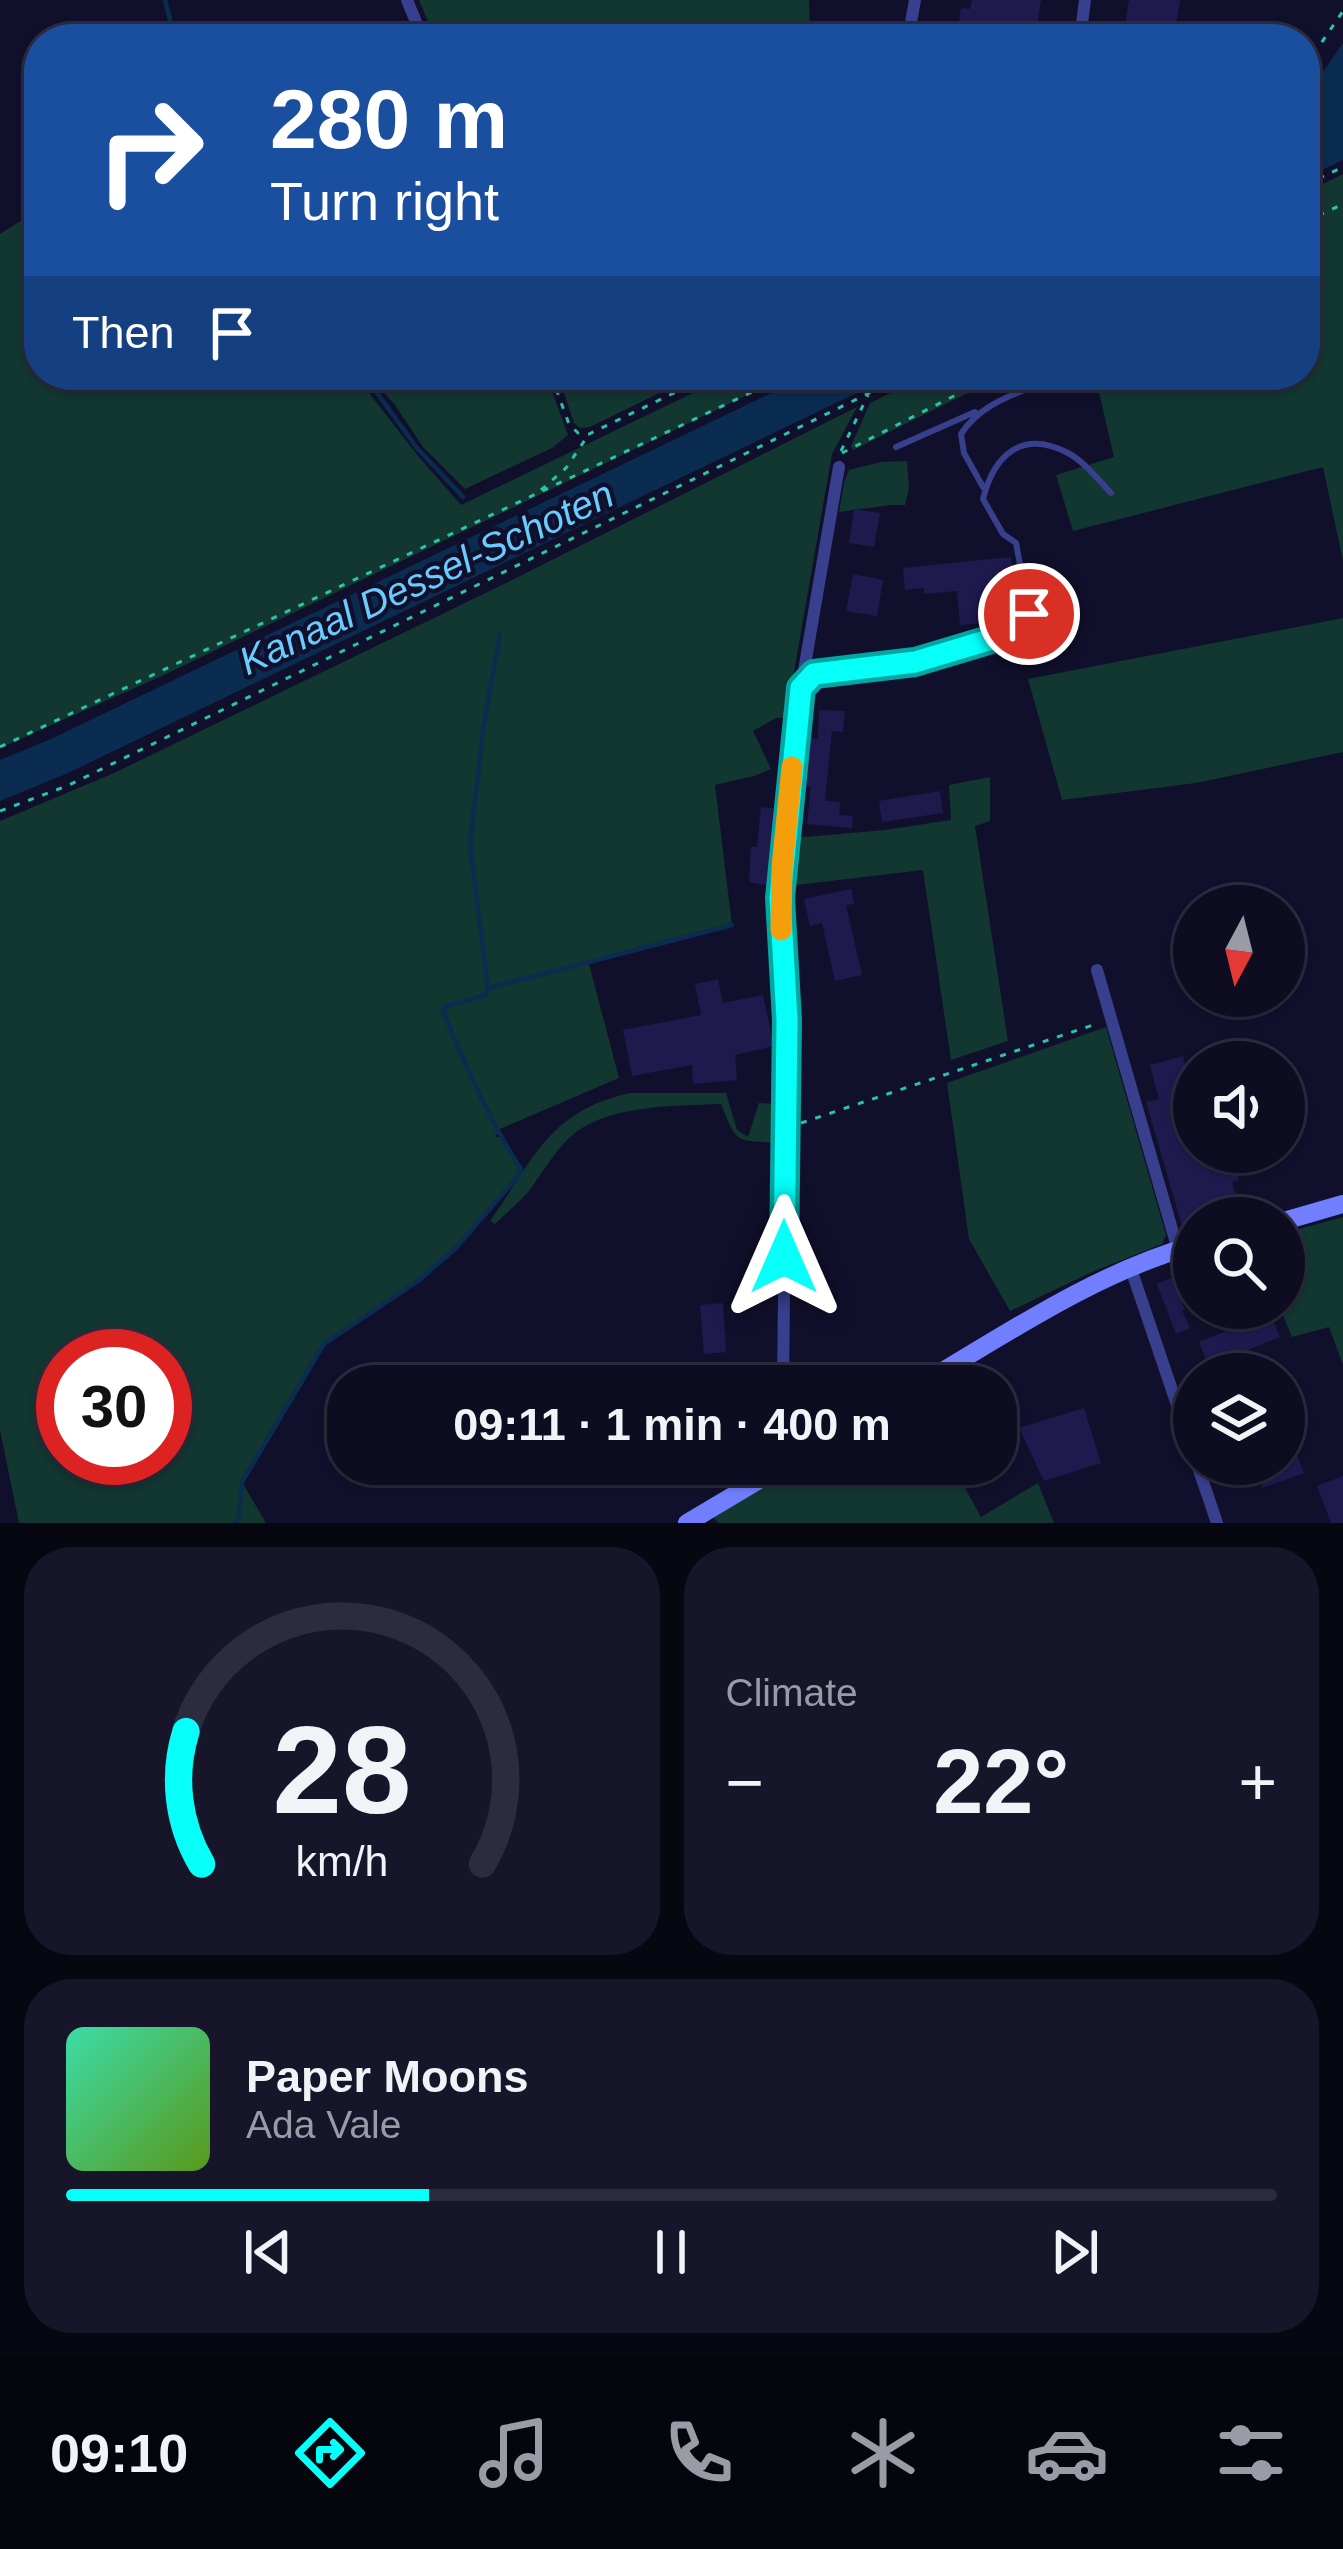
<!DOCTYPE html>
<html lang="en">
<head>
<meta charset="utf-8">
<style>
	body { margin:0; font-family:Helvetica,sans-serif; background:#16152a; color:#f1f3f6; height:100vh; display:flex; flex-direction:column; font-size:45px; white-space:nowrap }
	* { box-sizing:border-box; margin:0 }
	p { font-size:39px; color:#9a9ba5 }
	.icon { flex:none; width:66px; height:66px; fill:none; stroke:currentColor; stroke-width:2; stroke-linecap:round; stroke-linejoin:round }
	.map { position:relative; height:1523px; overflow:hidden }
	.panel { display:flex; flex-direction:column; gap:24px; padding:24px; background:#070712; flex:1 }
	.panel>* { flex:none }
	.banner { position:absolute; left:24px; top:24px; width:1296px; height:366px; border-radius:48px; box-shadow:0 3px 9px #0004,0 0 0 3px #2d2c3f; background:#1a4fa0; color:#fff; overflow:hidden }
	.needle { width:78px; rotate:187deg }
	.buttons { position:absolute; left:1173px; top:885px; display:grid; gap:24px }
	.buttons a { display:grid; place-items:center; width:132px; height:132px; border-radius:50%; background:#0d0c21; box-shadow:0 3px 9px #0004,0 0 0 3px #2d2c3f; font-size:60px }
	.speed { position:absolute; left:36px; top:1329px; display:flex; gap:24px; font-size:60px; font-weight:700; text-align:center }
	.speed>* { display:grid; place-content:center; width:156px; height:156px; border-radius:50%; background:#0d0c21; box-shadow:0 3px 9px #0004,0 0 0 3px #2d2c3f; line-height:1 }
	.speed .limit { border:18px solid #d22; background:#fff; color:#111 }
	.pin { position:absolute; display:grid; place-items:center; width:102px; height:102px; color:#fff; margin:-51px; border:6px solid #fff; border-radius:50%; box-shadow:0 3px 12px #0007 }
	.me { position:absolute; width:132px; margin:-66px; rotate:0deg; stroke-linejoin:round; filter:drop-shadow(0 0 9px #0008) }
	.turn { display:flex; align-items:center; gap:42px; height:252px; padding:0 48px; font-size:54px }
	.turn .icon { width:156px; height:156px; stroke-width:2.5 }
	.turn b { display:block; font-size:84px; line-height:102px }
	.then { display:flex; align-items:center; height:114px; padding:0 48px; background:#0003; gap:24px; font-size:45px }
	.big { font-size:90px; font-weight:800; line-height:1.1 }
	.panel .card { flex:1; display:flex; flex-direction:column; justify-content:center; gap:18px; min-width:0; padding:0 42px; border-radius:48px; background:#16152a }
	.panel .dial { align-items:center; gap:0 }
	.dial svg { height:312px; overflow:visible; fill:none; stroke:#2d2c3f; stroke-width:7; stroke-linecap:round; text-anchor:middle }
	.dial text { fill:#f1f3f6; stroke:none }
	.song { display:flex; align-items:center; gap:36px }
	.cover { width:144px; height:144px; border-radius:18px; background:linear-gradient(135deg,hsl(160 70% 55%),hsl(90 70% 35%)) }
	.played { height:12px; border-radius:6px; background:linear-gradient(90deg,#06fff9 30%,#2d2c3f 30%) }
	.keys { display:flex; justify-content:space-around; direction:ltr }
	.heat { display:flex; justify-content:space-between; align-items:center; font-size:66px; direction:ltr }
	.panel .tiles { flex:1; display:grid; gap:24px; grid-template-columns:1fr 1fr }
	.card:last-child { grid-column:span 2 }
	.trip { position:absolute; left:327px; top:1365px; width:690px; height:120px; border-radius:48px; background:#0d0c21; box-shadow:0 3px 9px #0004,0 0 0 3px #2d2c3f; font-weight:800; line-height:120px; text-align:center }
	.menu { display:flex; height:192px; justify-content:space-around; align-items:center; background:#05050d; color:#9a9ba5 }
	.menu .icon { width:84px; height:84px }
	.menu .on { color:#06fff9 }
	.menu b { font-size:54px; color:#f1f3f6 }
	.map>svg:first-child { display:block }
</style>
</head>
<body>
<div class="map">
<svg width="1343" height="1523" viewBox="0 0 1343 1523">
	<rect width="100%" height="100%" fill="#11102c"/>
	<path fill="#123630" fill-rule="evenodd" d="M 419,0 L 809,0 L 810,39 L 435,39 Z
		M 1343,174 L 1343,561 L 1323,467 L 1073,531 L 1056,475 L 1114,457 L 1095,375 L 1305,375 L 1305,193 Z
		M 39,209 L 39,375 L 355,375 L 419,457 L 461,505 L 730,375 L 789,375 L 164,675 L 0,748 L 0,234 Z
		M 368,375 L 546,375 L 568,435 L 552,448 L 465,489 L 423,447 L 395,405 Z
		M 558,375 L 696,375 L 590,427 L 580,428 L 574,423 Z
		M 928,375 L 1004,375 L 853,450 L 851,446 L 870,403 Z
		M 857,407 L 832,454 L 786,718 L 776,718 L 753,731 L 771,769 L 754,776 L 715,785 L 732,925 L 589,964 L 619,1078 L 500,1129 L 495,1137 L 500,1137 L 521,1169 L 518,1176 L 456,1248 L 418,1281 L 324,1344 L 242,1482 L 266,1523 L 19,1523 L 0,1430 L 0,821 L 114,773 L 502,585 ZM 63,1356 L 165,1356 L 165,1458 L 63,1458 Z
		M 907,461 L 909,488 L 905,505 L 890,505 L 839,512 L 844,483 L 849,470 L 881,462 Z
		M 1343,618 L 1343,752 L 1196,783 L 1062,800 L 1028,679 Z
		M 990,777 L 990,821 L 975,826 L 1008,1041 L 951,1060 L 923,870 L 788,886 L 794,838 L 885,830 L 951,820 L 949,785 Z
		M 1106,1027 L 1166,1235 L 1162,1244 L 1092,1272 L 1010,1311 L 969,1239 L 947,1083 Z
		M 630,1093 L 726,1093 L 737,1130 L 748,1137 L 759,1103 L 780,1104 L 779,1143 C 736,1140 737,1145 721,1104 C 674,1106 604,1104 568,1139 C 555,1152 545,1168 534,1184 C 524,1199 508,1211 495,1224 L 490,1221 C 534,1159 549,1111 630,1093 Z
		M 1343,1217 L 1343,1365 L 1329,1327 L 1292,1337 L 1280,1308 L 1284,1308 L 1284,1233 Z
		M 804,1464 L 952,1464 L 981,1517 L 1038,1483 L 1054,1523 L 718,1523 L 713,1516 Z"/>
	<path fill="#0a2c51" d="M 1343,43 L 1343,160 L 1305,178 L 1305,98 Z
		M 809,375 L 894,375 L 68,773 L 0,801 L 0,760 L 51,739 Z"/>
	<g fill="none" stroke-linecap="round" stroke-linejoin="round">
		<path stroke="#0a2c51" stroke-width="4.5" d="M 165,0 L 175,39
			M 364,375 L 417,448 L 463,497
			M 488,988 L 732,925
			M 235,1523 L 239,1517 L 242,1482 L 324,1344 L 418,1281 L 456,1248 L 518,1176 L 521,1169 C 488,1119 466,1066 443,1011 L 444,1007 L 485,995 L 488,988 L 470,845 L 483,730 L 500,634"/>
	</g>
	<path fill="#1e1a4e" d="M 972,0 L 1041,0 L 1035,39 L 956,39 L 961,8 L 970,9 Z
		M 1129,0 L 1180,0 L 1174,39 L 1123,39 Z
		M 854,509 L 880,513 L 874,547 L 849,543 Z
		M 1011,557 L 1017,601 L 990,603 L 992,622 L 960,625 L 957,591 L 924,594 L 924,588 L 905,590 L 903,568 Z
		M 853,574 L 883,580 L 877,616 L 846,611 Z
		M 819,710 L 845,711 L 843,732 L 832,731 L 825,801 L 840,802 L 839,815 L 853,816 L 852,828 L 807,824 L 811,787 L 802,786 L 807,738 L 818,739 Z
		M 940,791 L 943,813 L 882,822 L 879,801 Z
		M 761,807 L 777,809 L 771,886 L 749,882 L 751,847 L 757,847 Z
		M 851,889 L 854,904 L 846,905 L 862,975 L 835,981 L 822,923 L 810,926 L 804,899 Z
		M 718,979 L 723,1003 L 763,995 L 774,1046 L 735,1055 L 737,1080 L 693,1084 L 692,1065 L 632,1076 L 623,1030 L 701,1015 L 695,984 Z
		M 1183,1056 L 1185,1066 L 1194,1064 L 1194,1152 L 1248,1152 L 1251,1161 L 1235,1166 L 1239,1180 L 1232,1182 L 1240,1209 L 1209,1218 L 1194,1218 L 1194,1222 L 1182,1226 L 1146,1102 L 1159,1099 L 1150,1065 Z
		M 1194,1268 L 1194,1294 L 1181,1300 L 1185,1309 L 1182,1310 L 1190,1328 L 1176,1334 L 1157,1284 Z
		M 723,1303 L 726,1352 L 704,1354 L 700,1305 Z
		M 1236,1308 L 1268,1308 L 1280,1337 L 1238,1354 L 1241,1362 L 1212,1374 L 1199,1342 L 1243,1324 Z
		M 1084,1408 L 1101,1463 L 1044,1481 L 1019,1428 Z
		M 1285,1424 L 1304,1473 L 1262,1488 L 1253,1464 L 1284,1464 Z
		M 1343,1476 L 1343,1523 L 1331,1523 L 1317,1486 Z"/>
	<g fill="none" stroke-linecap="round" stroke-linejoin="round">
		<path stroke="#29c4a7" stroke-width="3" stroke-dasharray="6 9" stroke-linecap="butt" d="M 1305,67 L 1343,11
			M 1305,185 L 1343,167
			M 1305,222 L 1343,204
			M 551,375 L 569,424 L 578,433 L 589,434 L 711,375
			M 841,451 L 868,395
			M 842,453 L 995,375
			M 541,490 L 566,468 L 589,434
			M 0,747 L 788,375
			M 0,811 L 67,786 L 906,375
			M 801,1123 L 1099,1023"/>
		<path stroke="#383f8d" stroke-width="6" d="M 896,447 L 975,412
			M 983,487 L 964,453 L 961,434 C 981,403 1016,394 1049,380
			M 803,685 L 814,674 L 915,662 L 1013,633 L 1023,624 L 1029,613 L 1016,543 L 1003,534 L 983,499 C 994,455 1022,429 1068,453 C 1085,462 1098,480 1111,493"/>
		<path stroke="#383f8d" stroke-width="12" d="M 407,0 L 423,39
			M 908,39 L 915,0
			M 1080,39 L 1085,0
			M 1097,970 L 1178,1250
			M 1131,1269 L 1194,1455
			M 783,1386 L 787,1020 L 781,929 L 782,867 L 801,688 L 839,467
			M 1197,1464 L 1217,1523"/>
		<path stroke="#717fff" stroke-width="18" d="M 1284,1221 L 1343,1204
			M 918,1386 C 1006,1334 1095,1273 1194,1245
			M 687,1523 L 786,1464"/>
	</g>
	<g fill="none" stroke-linecap="round" stroke-linejoin="round">
		<defs>
			<path id="route" d="M 784,1257 L 787,1020 L 780,898 L 801,688 L 814,674 L 915,662 L 1012,633 L 1023,624 L 1029,614"/>
		</defs>
		<use href="#route" stroke="#04a6a2" stroke-width="30"/>
		<use href="#route" stroke="#06fff9" stroke-width="21"/>
		<path stroke="#f59e0b" stroke-width="21" d="M 781,930 L 782,867 L 792,767"/>
	</g>
	<g text-anchor="middle" stroke-width="9" stroke-linejoin="round" paint-order="stroke">
		<g font-size="39" font-style="italic" fill="#68ccff" stroke="#11102c">
			<text transform="translate(426 577) rotate(-25)" y="14">Kanaal Dessel-Schoten</text>
		</g>
	</g>
</svg>
<div class="buttons">
<a><svg class="needle" viewBox="-14 -14 28 28"><path d="M0-13l5 13h-10z" fill="#e53935"/><path d="M0 13l5-13h-10z" fill="#9a9ba5"/></svg></a>
<a><svg class="icon" aria-label="sound" viewBox="0 0 24 24"><path d="M4 9h4l5-4v14l-5-4H4zM17 9q2 3 0 6"/></svg></a>
<a><svg class="icon" aria-label="search" viewBox="0 0 24 24"><circle cx="10" cy="10" r="6"/><path d="M15 15l6 6"/></svg></a>
<a><svg class="icon" aria-label="layers" viewBox="0 0 24 24"><path d="M12 4l9 5-9 5-9-5zM3 14l9 5 9-5"/></svg></a>
</div>
<div class="speed"><div class="limit">30</div></div>
<div class="pin" style="left:1029px;top:614px;background:#d93025"><svg class="icon" aria-label="arrive" viewBox="0 0 24 24"><path d="M6 21V4h12l-3 4 3 4H6"/></svg></div>
<svg class="me" style="left:784px;top:1257px" viewBox="-20 -20 40 40"><path d="M0-17L14 15 0 8-14 15z" fill="#06fff9" stroke="#fff" stroke-width="4"/></svg>
<div class="trip">09:11 · 1 min · 400 m</div>
<div class="banner">
<div class="turn"><svg class="icon" aria-label="right" viewBox="0 0 24 24"><path d="M7 20v-9h11M14 6l5 5-5 5"/></svg><div><b>280 m</b>Turn right</div></div>
<div class="then">Then<svg class="icon" aria-label="arrive" viewBox="0 0 24 24"><path d="M6 21V4h12l-3 4 3 4H6"/></svg></div>
</div>
</div>
<section class="panel">
<div class="tiles">
<div class="card dial"><svg viewBox="0 0 100 80">
<path d="M14 69A42 42 0 1 1 86 69"/>
<path d="M14 69A42 42 0 0 1 10 35" stroke="#06fff9"/>
<text x="50" y="56" font-size="32" font-weight="700">28</text>
<text x="50" y="72" font-size="11">km/h</text>
</svg></div>
<div class="card"><p>Climate</p>
<div class="heat"><a>−</a><b class="big">22°</b><a>+</a></div>
</div>
<div class="card">
<div class="song"><i class="cover"></i><div><b>Paper Moons</b><p>Ada Vale</p></div></div>
<div class="played"></div>
<div class="keys"><svg class="icon" aria-label="previous" viewBox="0 0 24 24"><path d="M18 5L8 12l10 7zM5 5v14"/></svg><svg class="icon" aria-label="pause" viewBox="0 0 24 24"><path d="M8 5v14M16 5v14"/></svg><svg class="icon" aria-label="next" viewBox="0 0 24 24"><path d="M6 5l10 7-10 7zM19 5v14"/></svg></div>
</div>
</div>
</section>
<nav class="menu">
<b>09:10</b>
<svg class="icon on" aria-label="directions" viewBox="0 0 24 24"><path d="M12 3l9 9-9 9-9-9zM9 14v-3h6M13 9l2 2-2 2"/></svg>
<svg class="icon" aria-label="music" viewBox="0 0 24 24"><path d="M9 18V5l10-2v13"/><circle cx="6" cy="18" r="3"/><circle cx="16" cy="16" r="3"/></svg>
<svg class="icon" aria-label="phone" viewBox="0 0 24 24"><path d="M5 4h4l2 5-3 2q2 4 5 5l2-3 5 2v4C11 20 4 13 5 4z"/></svg>
<svg class="icon" aria-label="climate" viewBox="0 0 24 24"><path d="M12 3v18M4 7l16 10M4 17L20 7"/></svg>
<svg class="icon" aria-label="car" viewBox="0 0 24 24"><path d="M5 17H2v-5l4-1 3-4h7l3 4 3 1v5h-3M9 17h6M6 11h13"/><circle cx="7" cy="17" r="2"/><circle cx="17" cy="17" r="2"/></svg>
<svg class="icon" aria-label="filters" viewBox="0 0 24 24"><path d="M4 7h16M4 17h16"/><circle cx="9" cy="7" r="2"/><circle cx="15" cy="17" r="2"/></svg>
</nav>
</body>
</html>
